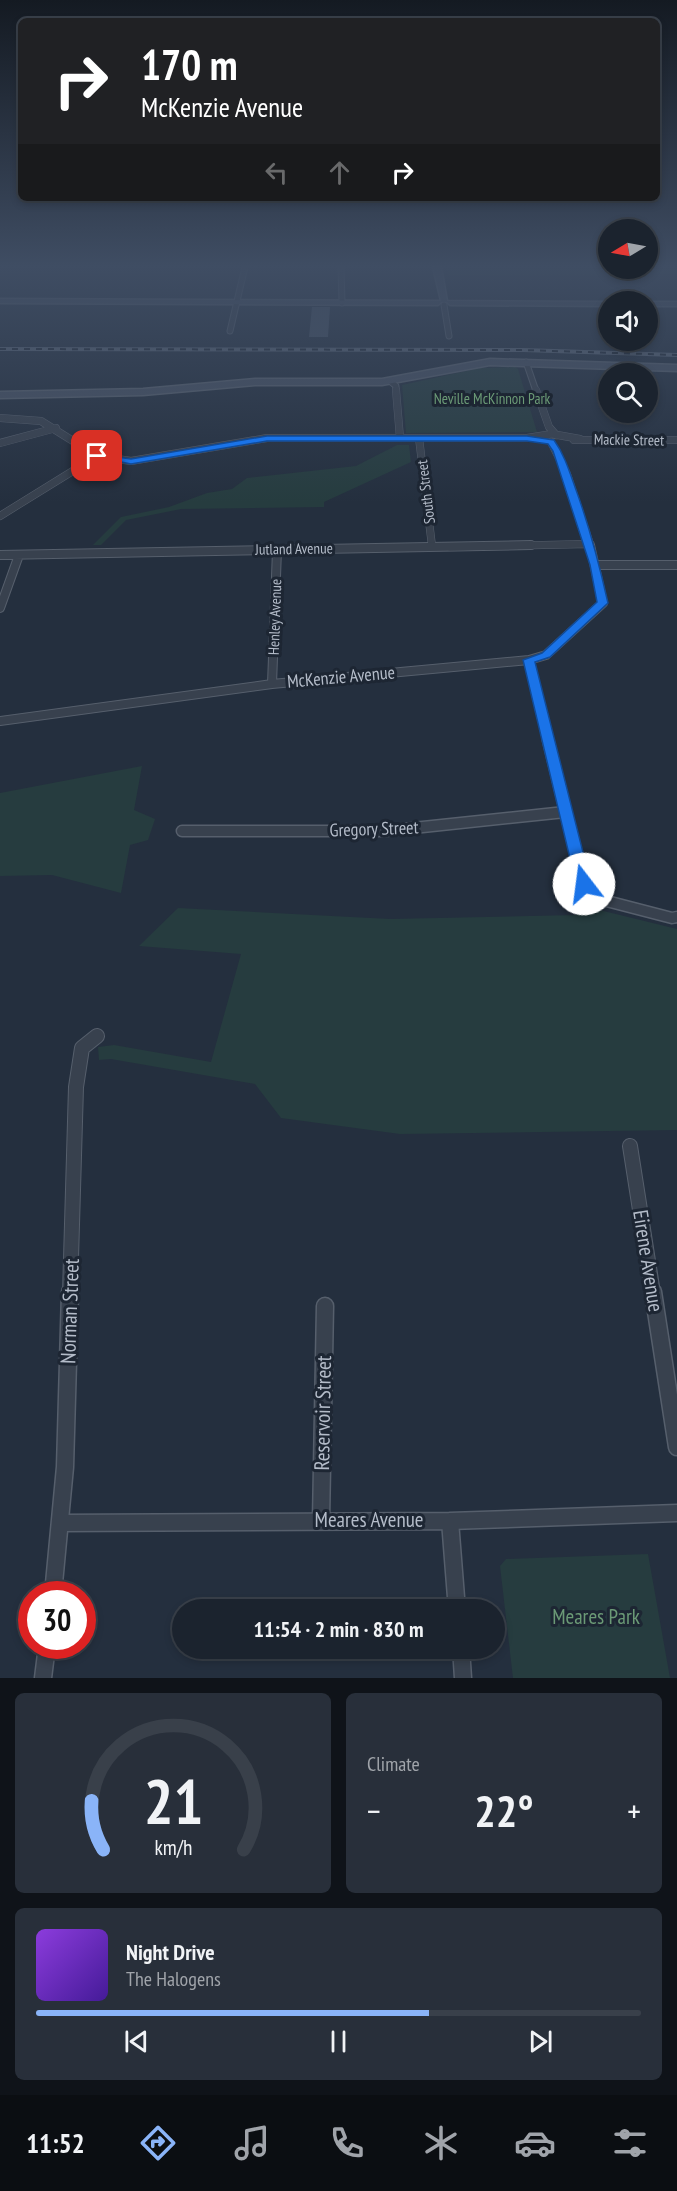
<!DOCTYPE html>
<html lang="en">
<head>
<meta charset="utf-8">
<style>
	body { margin:0; font-family:"PT Sans Narrow",sans-serif; background:#282f3a; color:#f1f3f6; height:100vh; display:flex; flex-direction:column; font-size:22px; white-space:nowrap }
	* { box-sizing:border-box; margin:0 }
	p { font-size:20px; color:#a0a4aa }
	.icon { flex:none; width:33px; height:33px; fill:none; stroke:currentColor; stroke-width:2; stroke-linecap:round; stroke-linejoin:round }
	.map { position:relative; height:1678px; overflow:hidden }
	.side { display:flex; flex-direction:column; gap:15px; padding:15px; background:#0f1319; flex:1 }
	.side>* { flex:none }
	.top-card { position:absolute; left:18px; top:18px; width:642px; height:183px; border-radius:9px; box-shadow:0 3px 9px #0003,0 0 0 2px #39404a; background:#202124; color:#fff; overflow:hidden }
	.needle { width:39px; rotate:260deg }
	.buttons { position:absolute; left:598px; top:219px; display:grid; gap:12px }
	.buttons a { display:grid; place-items:center; width:60px; height:60px; border-radius:50%; background:#1b232e; box-shadow:0 3px 9px #0003,0 0 0 2px #39404a; font-size:30px }
	.speed { position:absolute; left:18px; top:1581px; display:flex; gap:12px; font-size:30px; font-weight:700; text-align:center }
	.speed>* { display:grid; place-content:center; width:78px; height:78px; border-radius:50%; background:#1b232e; box-shadow:0 3px 9px #0003,0 0 0 2px #39404a; line-height:1 }
	.speed .limit { border:9px solid #d22; background:#fff; color:#111 }
	.pin { position:absolute; display:grid; place-items:center; width:51px; height:51px; color:#fff; margin:-26px; border-radius:12px; box-shadow:0 3px 9px #0006 }
	.me { position:absolute; width:66px; margin:-33px; rotate:345deg; stroke-linejoin:round; filter:drop-shadow(0 0 4px #0008) }
	.turn { display:flex; align-items:center; gap:21px; height:126px; padding:0 24px; font-size:27px }
	.turn .icon { width:78px; height:78px; stroke-width:2.5 }
	.turn b { display:block; font-size:42px; line-height:51px }
	.lanes { display:flex; align-items:center; height:57px; padding:0 24px; background:#0003; justify-content:center; gap:30px; direction:ltr }
	.lanes .off { opacity:.35 }
	.big { font-size:45px; font-weight:700; line-height:1.1 }
	.side .card { flex:1; display:flex; flex-direction:column; justify-content:center; gap:9px; min-width:0; padding:0 21px; border-radius:9px; background:#282f3a }
	.side .dial { align-items:center; gap:0 }
	.dial svg { height:156px; overflow:visible; fill:none; stroke:#39404a; stroke-width:7; stroke-linecap:round; text-anchor:middle }
	.dial text { fill:#f1f3f6; stroke:none }
	.song { display:flex; align-items:center; gap:18px }
	.cover { width:72px; height:72px; border-radius:9px; background:linear-gradient(135deg,hsl(270 70% 55%),hsl(260 70% 35%)) }
	.played { height:6px; border-radius:3px; background:linear-gradient(90deg,#8ab4f8 65%,#39404a 65%) }
	.keys { display:flex; justify-content:space-around; direction:ltr }
	.heat { display:flex; justify-content:space-between; align-items:center; font-size:33px; direction:ltr }
	.side .tiles { flex:1; display:grid; gap:15px; grid-template-columns:1fr 1fr }
	.card:last-child { grid-column:span 2 }
	.trip { position:absolute; left:172px; top:1599px; width:333px; height:60px; border-radius:30px; background:#1b232e; box-shadow:0 3px 9px #0003,0 0 0 2px #39404a; font-weight:700; line-height:60px; text-align:center }
	.menu { display:flex; height:96px; justify-content:space-around; align-items:center; background:#0b0e12; color:#a0a4aa }
	.menu .icon { width:42px; height:42px }
	.menu .current { color:#8ab4f8 }
	.menu b { font-size:27px; color:#f1f3f6 }
	.map>svg:first-child { display:block }
</style>
</head>
<body>
<div class="map">
<svg width="677" height="1678" viewBox="0 0 677 1678">
	<rect width="100%" height="100%" fill="#242f3e"/>
	<path fill="#263c3f" d="M 446,267 L 677,267 L 677,274 L 448,275 Z
		M 515,367 L 518,369 L 537,432 L 406,433 L 402,385 L 480,368 Z
		M 397,445 L 409,445 L 411,462 L 324,502 L 324,507 L 181,509 L 126,520 L 101,545 L 93,545 L 121,517 L 169,507 L 207,493 L 232,489 L 247,478 L 356,466 Z
		M 142,766 L 134,810 L 155,819 L 148,840 L 130,845 L 121,893 L 52,875 L 0,876 L 0,793 Z
		M 575,904 L 677,929 L 677,1130 L 400,1134 L 281,1118 L 255,1084 L 111,1059 L 99,1060 L 98,1047 L 114,1045 L 211,1062 L 241,954 L 139,946 L 178,908 L 390,919 L 577,915 Z
		M 648,1554 L 670,1678 L 513,1678 L 500,1566 L 506,1559 Z"/>
	<path fill="#455162" d="M 312,307 L 330,307 L 328,337 L 309,337 Z"/>
	<g fill="none" stroke-linecap="round" stroke-linejoin="round">
		<defs>
			<path id="street-far5" d="M 341,267 L 342,303
				M 444,305 L 449,336
				M 230,331 L 245,267
				M 526,362 L 536,391
				M 390,381 L 396,386 L 396,391"/>
			<path id="street-far4" d="M 396,390 L 400,438
				M 536,390 L 549,427 L 556,435
				M 0,418 L 41,421 L 97,456 L 131,461 L 267,438 L 527,438 L 552,434 L 580,439
				M 419,438 L 432,546
				M 574,440 L 677,440
				M 551,442 L 567,474 L 591,547
				M 0,443 L 56,428
				M 0,516 L 97,456
				M 450,547 L 589,544"/>
			<path id="street-far3" d="M 0,555 L 531,545
				M 595,565 L 677,565
				M 0,608 L 19,555
				M 529,660 L 549,742
				M 272,684 L 277,550
				M 0,721 L 272,684 L 529,660 L 546,655 L 603,603 L 590,545"/>
			<path id="street-far2" d="M 548,740 L 583,884 L 595,898 L 672,918 L 677,917
				M 182,831 L 385,831 L 565,812"/>
			<path id="street-far1" d="M 630,1146 L 653,1293
				M 70,1293 L 76,1087 L 82,1048 L 97,1036"/>
			<path id="street" d="M 653,1292 L 677,1447
				M 321,1520 L 325,1306
				M 450,1521 L 457,1610
				M 60,1523 L 450,1521 L 677,1513
				M 53,1594 L 65,1467 L 70,1292
				M 461,1648 L 463,1678
				M 43,1678 L 47,1646"/>
			<path id="secondary" d="M 433,267 L 441,267 L 447,301 L 609,302 L 609,306 L 450,305 L 447,302 L 441,302 L 438,305 L 0,303 L 0,299 L 441,301 Z
				M 648,302 L 677,302 L 677,306 L 648,306 Z
				M 490,359 L 677,365 L 677,371 L 490,365 L 382,385 L 255,385 L 143,395 L 0,398 L 0,392 L 143,389 L 255,379 L 382,379 Z"/>
		</defs>
		<use href="#street-far5" stroke="#565f6c" stroke-width="7"/>
		<use href="#street-far4" stroke="#565f6c" stroke-width="8"/>
		<use href="#street-far3" stroke="#565f6c" stroke-width="10"/>
		<use href="#street-far2" stroke="#565f6c" stroke-width="13"/>
		<use href="#street-far1" stroke="#565f6c" stroke-width="16"/>
		<use href="#street" stroke="#565f6c" stroke-width="19"/>
		<use href="#secondary" stroke="#565f6c" stroke-width="3"/>
		<use href="#street-far5" stroke="#38414e" stroke-width="5"/>
		<use href="#street-far4" stroke="#38414e" stroke-width="7"/>
		<use href="#street-far3" stroke="#38414e" stroke-width="8"/>
		<use href="#street-far2" stroke="#38414e" stroke-width="10"/>
		<use href="#street-far1" stroke="#38414e" stroke-width="14"/>
		<use href="#street" stroke="#38414e" stroke-width="16"/>
		<use href="#secondary" fill="#465061" fill-rule="evenodd"/>
		<defs>
			<path id="rail" d="M 0,349 L 523,350 L 677,355"/>
		</defs>
		<use href="#rail" stroke="#5a6575" stroke-width="4"/>
		<use href="#rail" stroke="#1d2633" stroke-width="2" stroke-dasharray="6" stroke-linecap="butt"/>
	</g>
	<linearGradient id="sky" x2="0" y2="1"><stop stop-color="#141a22"/><stop offset="0.53" stop-color="#3f4d63"/><stop offset="1" stop-color="#3f4d63" stop-opacity="0"/></linearGradient>
	<rect width="677" height="502" fill="url(#sky)"/>
	<path fill="#1a73e8" stroke="#114b97" stroke-width="1.5" d="M 267,436 L 527,436 L 554,440 C 564,454 569,470 575,487 C 589,525 599,563 608,603 L 550,657 L 535,662 L 591,884 L 589,887 L 578,887 L 576,884 L 523,660 L 542,653 L 597,602 L 590,565 L 553,451 L 548,444 L 527,441 L 267,441 L 131,464 L 92,456 L 97,454 L 131,459 Z"/>
	<g text-anchor="middle" stroke-width="6" stroke-linejoin="round" paint-order="stroke">
		<g font-size="15" fill="#6b9a76" stroke="#1d2633">
			<text x="492" y="404">Neville McKinnon Park</text>
		</g>
		<g font-size="15" fill="#b4bcc9" stroke="#1d2633">
			<text transform="translate(629 440) rotate(1)" y="5">Mackie Street</text>
			<text transform="translate(426 492) rotate(-97)" y="5">South Street</text>
			<text transform="translate(294 549) rotate(-1)" y="5">Jutland Avenue</text>
			<text transform="translate(275 617) rotate(-88)" y="5">Henley Avenue</text>
		</g>
		<g font-size="18" fill="#b4bcc9" stroke="#1d2633">
			<text transform="translate(341 677) rotate(-5)" y="6">McKenzie Avenue</text>
			<text transform="translate(374 829) rotate(-2)" y="6">Gregory Street</text>
		</g>
		<g font-size="21" fill="#b4bcc9" stroke="#1d2633">
			<text transform="translate(648 1261) rotate(81)" y="7">Eirene Avenue</text>
			<text transform="translate(70 1311) rotate(-88)" y="7">Norman Street</text>
			<text transform="translate(323 1413) rotate(-89)" y="7">Reservoir Street</text>
			<text x="369" y="1527">Meares Avenue</text>
		</g>
		<g font-size="21" fill="#6b9a76" stroke="#1d2633">
			<text x="596" y="1624">Meares Park</text>
		</g>
	</g>
</svg>
<div class="buttons">
<a><svg class="needle" viewBox="-14 -14 28 28"><path d="M0-13l5 13h-10z" fill="#e53935"/><path d="M0 13l5-13h-10z" fill="#a0a4aa"/></svg></a>
<a><svg class="icon" aria-label="sound" viewBox="0 0 24 24"><path d="M4 9h4l5-4v14l-5-4H4zM17 9q2 3 0 6"/></svg></a>
<a><svg class="icon" aria-label="search" viewBox="0 0 24 24"><circle cx="10" cy="10" r="6"/><path d="M15 15l6 6"/></svg></a>
</div>
<div class="speed"><div class="limit">30</div></div>
<div class="pin" style="left:97px;top:456px;background:#d93025"><svg class="icon" aria-label="arrive" viewBox="0 0 24 24"><path d="M6 21V4h12l-3 4 3 4H6"/></svg></div>
<svg class="me" style="left:584px;top:884px" viewBox="-20 -20 40 40"><circle r="19" fill="#fff"/><path d="M0-13L10 11 0 6-10 11z" fill="#1a73e8"/></svg>
<div class="trip">11:54 · 2 min · 830 m</div>
<div class="top-card">
<div class="turn"><svg class="icon" aria-label="right" viewBox="0 0 24 24"><path d="M7 20v-9h11M14 6l5 5-5 5"/></svg><div><b>170 m</b>McKenzie Avenue</div></div>
<div class="lanes"><svg class="icon off" aria-label="left" viewBox="0 0 24 24"><path d="M17 20v-9H6M10 6l-5 5 5 5"/></svg><svg class="icon off" aria-label="ahead" viewBox="0 0 24 24"><path d="M12 20V5M6 11l6-6 6 6"/></svg><svg class="icon" aria-label="right" viewBox="0 0 24 24"><path d="M7 20v-9h11M14 6l5 5-5 5"/></svg></div>
</div>
</div>
<section class="side">
<div class="tiles">
<div class="card dial"><svg viewBox="0 0 100 80">
<path d="M14 69A42 42 0 1 1 86 69"/>
<path d="M14 69A42 42 0 0 1 8 44" stroke="#8ab4f8"/>
<text x="50" y="56" font-size="32" font-weight="700">21</text>
<text x="50" y="72" font-size="11">km/h</text>
</svg></div>
<div class="card"><p>Climate</p>
<div class="heat"><a>−</a><b class="big">22°</b><a>+</a></div>
</div>
<div class="card">
<div class="song"><i class="cover"></i><div><b>Night Drive</b><p>The Halogens</p></div></div>
<div class="played"></div>
<div class="keys"><svg class="icon" aria-label="previous" viewBox="0 0 24 24"><path d="M18 5L8 12l10 7zM5 5v14"/></svg><svg class="icon" aria-label="pause" viewBox="0 0 24 24"><path d="M8 5v14M16 5v14"/></svg><svg class="icon" aria-label="next" viewBox="0 0 24 24"><path d="M6 5l10 7-10 7zM19 5v14"/></svg></div>
</div>
</div>
</section>
<nav class="menu">
<b>11:52</b>
<svg class="icon current" aria-label="directions" viewBox="0 0 24 24"><path d="M12 3l9 9-9 9-9-9zM9 14v-3h6M13 9l2 2-2 2"/></svg>
<svg class="icon" aria-label="music" viewBox="0 0 24 24"><path d="M9 18V5l10-2v13"/><circle cx="6" cy="18" r="3"/><circle cx="16" cy="16" r="3"/></svg>
<svg class="icon" aria-label="phone" viewBox="0 0 24 24"><path d="M5 4h4l2 5-3 2q2 4 5 5l2-3 5 2v4C11 20 4 13 5 4z"/></svg>
<svg class="icon" aria-label="climate" viewBox="0 0 24 24"><path d="M12 3v18M4 7l16 10M4 17L20 7"/></svg>
<svg class="icon" aria-label="car" viewBox="0 0 24 24"><path d="M5 17H2v-5l4-1 3-4h7l3 4 3 1v5h-3M9 17h6M6 11h13"/><circle cx="7" cy="17" r="2"/><circle cx="17" cy="17" r="2"/></svg>
<svg class="icon" aria-label="filters" viewBox="0 0 24 24"><path d="M4 7h16M4 17h16"/><circle cx="9" cy="7" r="2"/><circle cx="15" cy="17" r="2"/></svg>
</nav>
</body>
</html>
